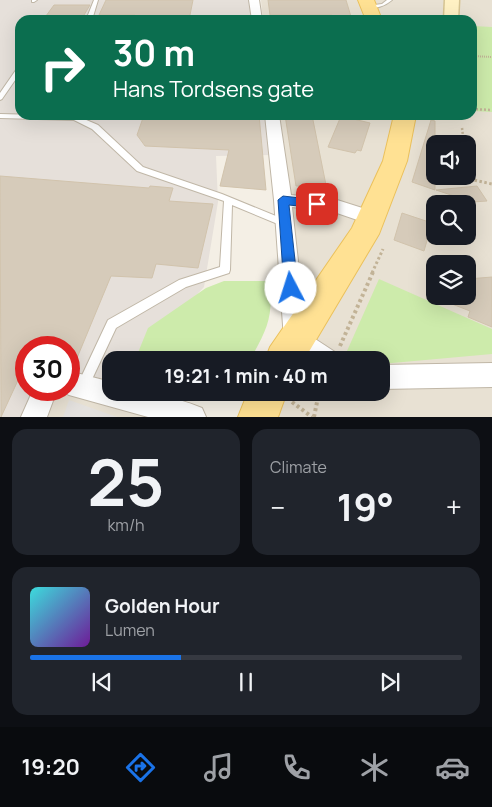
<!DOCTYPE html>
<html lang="en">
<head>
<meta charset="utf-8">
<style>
	body { margin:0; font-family:Manrope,sans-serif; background:#20242c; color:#f1f3f6; height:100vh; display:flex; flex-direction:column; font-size:19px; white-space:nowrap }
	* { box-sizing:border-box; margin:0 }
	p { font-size:16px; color:#9ea1a6 }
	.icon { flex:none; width:28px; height:28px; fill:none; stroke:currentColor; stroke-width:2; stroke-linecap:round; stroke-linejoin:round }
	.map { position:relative; height:417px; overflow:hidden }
	.side { display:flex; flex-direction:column; gap:12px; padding:12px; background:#0d0f14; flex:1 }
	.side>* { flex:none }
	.hud { position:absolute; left:15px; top:15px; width:462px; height:105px; border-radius:15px; box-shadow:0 5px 20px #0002; background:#0b6e4f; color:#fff; overflow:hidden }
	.controls { position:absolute; left:426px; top:135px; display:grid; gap:10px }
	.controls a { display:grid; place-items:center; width:50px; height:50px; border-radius:10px; background:#171b24; box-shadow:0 5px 20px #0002; font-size:25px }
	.speed { position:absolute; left:15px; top:336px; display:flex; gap:10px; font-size:25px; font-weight:700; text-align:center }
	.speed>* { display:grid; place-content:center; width:65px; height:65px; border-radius:50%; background:#171b24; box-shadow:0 5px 20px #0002; line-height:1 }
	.speed .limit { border:8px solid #d22; background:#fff; color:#111 }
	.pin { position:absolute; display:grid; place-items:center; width:42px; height:42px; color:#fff; margin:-21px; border-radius:10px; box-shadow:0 2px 8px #0006 }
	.me { position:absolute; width:55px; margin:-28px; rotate:355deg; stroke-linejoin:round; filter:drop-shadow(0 0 4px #0008) }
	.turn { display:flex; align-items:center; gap:18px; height:105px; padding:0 15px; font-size:22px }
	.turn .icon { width:65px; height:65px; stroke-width:2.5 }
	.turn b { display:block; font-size:35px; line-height:42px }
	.big { font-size:38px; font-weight:700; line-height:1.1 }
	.side .card { flex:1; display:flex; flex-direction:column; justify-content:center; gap:8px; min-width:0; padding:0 18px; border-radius:15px; background:#20242c }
	.side .dial { align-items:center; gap:0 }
	.dial b { font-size:65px; line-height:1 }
	.song { display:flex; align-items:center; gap:15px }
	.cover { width:60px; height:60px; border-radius:8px; background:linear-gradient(135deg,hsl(180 70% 55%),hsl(280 70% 35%)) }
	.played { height:5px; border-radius:2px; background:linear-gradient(90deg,#1a73e8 35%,#363941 35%) }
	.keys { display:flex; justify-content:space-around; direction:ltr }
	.heat { display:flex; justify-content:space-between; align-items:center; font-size:28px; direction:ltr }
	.side .tiles { flex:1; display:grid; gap:12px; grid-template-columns:1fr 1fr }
	.card:last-child { grid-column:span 2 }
	.trip { position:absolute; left:102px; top:351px; width:288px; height:50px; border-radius:15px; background:#171b24; box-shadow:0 5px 20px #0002; font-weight:700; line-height:50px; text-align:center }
	.dock { display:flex; height:80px; justify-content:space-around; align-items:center; background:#090b0e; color:#9ea1a6 }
	.dock .icon { width:35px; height:35px }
	.dock .active { color:#1a73e8 }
	.dock b { font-size:22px; color:#f1f3f6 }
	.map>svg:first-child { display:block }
</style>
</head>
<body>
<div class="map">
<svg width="492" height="417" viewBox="0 0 492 417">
	<rect width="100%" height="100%" fill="#f4efe5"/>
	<path fill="#e8e1d3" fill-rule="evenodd" d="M 261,0 L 492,0 L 492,417 L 260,417 L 271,393 L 381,392 L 381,360 L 286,360 L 275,115 L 472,115 L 472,20 L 263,20 ZM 435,144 L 468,144 L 468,176 L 435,176 ZM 435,204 L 468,204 L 468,236 L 435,236 ZM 435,264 L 468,264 L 468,296 L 435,296 Z
		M 69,383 L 83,386 L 193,417 L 35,417 L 45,390 L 69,390 Z"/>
	<path fill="#e6e0da" d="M 0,0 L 258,0 L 261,20 L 20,20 L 20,115 L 269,115 L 272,155 L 216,156 L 218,202 L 204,287 L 135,360 L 111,360 L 111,383 L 69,374 L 69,348 L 26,348 L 26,390 L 37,390 L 21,417 L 0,417 Z"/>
	<path fill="#cdebab" d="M 473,26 L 492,27 L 492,112 L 473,111 Z
		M 379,279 L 492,329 L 492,354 L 381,364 L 381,360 L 357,360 L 349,357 L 347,351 Z
		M 224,281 L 268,281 L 270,283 C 273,319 267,329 250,360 L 135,360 L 148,328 L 206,288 Z"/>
	<path fill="#e4e1de" d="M 69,400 L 117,417 L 63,417 Z"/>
	<path fill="#d6cbba" stroke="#d1c3ac" d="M 106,0 L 193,0 L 189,20 L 133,20 L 135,15 L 99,15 Z
		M 268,0 L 346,0 L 352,20 L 333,20 L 332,15 L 270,15 Z
		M 54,5 L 90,5 L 81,20 L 43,20 Z
		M 144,115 L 259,115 L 266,190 L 220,186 L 229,150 L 145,146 L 137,135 Z
		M 285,115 L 312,115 L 326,185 L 296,186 Z
		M 341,116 L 370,123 L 361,151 L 357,150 L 355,153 L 328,147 Z
		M 431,120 L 435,121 L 435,190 L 412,182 Z
		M 0,176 L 149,188 L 150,186 L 173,188 L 169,201 L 213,204 L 198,268 L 156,264 L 152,278 L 111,276 L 72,370 L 69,369 L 69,348 L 26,348 L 26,363 L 1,417 Z
		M 477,186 L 487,201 L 472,202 L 436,190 Z
		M 402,213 L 432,223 L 424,251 L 394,240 Z
		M 492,277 L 492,327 L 468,317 L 470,311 L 434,297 L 468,296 L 468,279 Z"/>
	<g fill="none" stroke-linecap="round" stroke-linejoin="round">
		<defs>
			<path id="lane" d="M 32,0 L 37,0 L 34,2 L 32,2 Z
				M 94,0 L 98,0 L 92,20 L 86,20 Z
				M 387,0 L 392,0 C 385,6 375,10 367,6 L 382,4 Z
				M 20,66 L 20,73 L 2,99 L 0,100 L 0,93 L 18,67 Z
				M 0,114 L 77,116 L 98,125 L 143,167 L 222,194 L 288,221 L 290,223 L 288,225 L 285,227 L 232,205 L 230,270 L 229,273 L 186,287 L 116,328 L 87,390 L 83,392 L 79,390 L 77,386 L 108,320 L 179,280 L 220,267 L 224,201 L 137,171 L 92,129 L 74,120 L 0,118 Z"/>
			<path id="street" d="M 249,0 L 259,0 L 262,20 L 252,20 Z
				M 265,115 L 279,115 L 291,195 L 334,199 L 378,213 L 381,218 L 378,223 L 372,225 L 334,212 L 292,207 L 306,333 L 335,352 L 339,360 C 317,360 294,363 284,339 L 274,200 Z
				M 492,363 L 492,387 L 381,389 L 381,365 Z
				M 69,371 L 111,382 L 111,392 C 144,392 171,395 202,408 L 206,417 L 148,417 L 69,395 L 60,390 L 69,390 Z
				M 33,390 L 57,390 L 47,417 L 21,417 Z"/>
			<path id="secondary" d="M 445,0 L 459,0 L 458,20 L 444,20 Z"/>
			<path id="primary" d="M 358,0 L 374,0 L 382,20 L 366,20 Z
				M 394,115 L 416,115 L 407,161 L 379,234 L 304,360 L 265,360 L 270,347 L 352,228 L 383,161 Z
				M 248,392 L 287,392 L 278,417 L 238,417 Z"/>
		</defs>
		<use href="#lane" stroke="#c0b7a7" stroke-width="2"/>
		<use href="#street" stroke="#c0b7a7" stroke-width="2"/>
		<use href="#secondary" stroke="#d6c492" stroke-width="3"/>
		<use href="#primary" stroke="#ebc15c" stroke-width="2"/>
		<path stroke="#c2b397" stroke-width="2" stroke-dasharray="1 1" stroke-linecap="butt" d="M 472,56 L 492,57"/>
		<path stroke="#c2b397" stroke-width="2.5" stroke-dasharray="2 2" stroke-linecap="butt" d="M 472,109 L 492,110
			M 462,128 L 464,144"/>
		<path stroke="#c2b397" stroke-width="3" stroke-dasharray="2.5 2.5" stroke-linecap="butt" d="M 455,176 L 492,184
			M 372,273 L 383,249"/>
		<path stroke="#c2b397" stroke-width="4" stroke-dasharray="3 3" stroke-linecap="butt" d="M 340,346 L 373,272
			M 292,402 L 312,417
			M 314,417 L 319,392"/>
		<use href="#lane" fill="#fff" fill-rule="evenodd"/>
		<use href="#street" fill="#fff" fill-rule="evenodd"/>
		<use href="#secondary" fill="#fff1c4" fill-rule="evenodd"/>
		<use href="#primary" fill="#ffe193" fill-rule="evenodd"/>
	</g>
	<path fill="#1a73e8" stroke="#114b97" d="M 283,196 L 317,200 L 323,204 L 317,208 L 289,205 L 298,288 L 296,292 L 291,294 L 286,292 L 284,288 L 278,200 Z"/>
</svg>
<div class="controls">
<a><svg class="icon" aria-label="sound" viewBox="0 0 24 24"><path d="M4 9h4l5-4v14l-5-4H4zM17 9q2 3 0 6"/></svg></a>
<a><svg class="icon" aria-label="search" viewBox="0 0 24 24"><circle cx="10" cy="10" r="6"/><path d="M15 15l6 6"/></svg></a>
<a><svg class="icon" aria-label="layers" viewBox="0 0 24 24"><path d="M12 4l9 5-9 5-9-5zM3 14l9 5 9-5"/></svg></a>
</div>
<div class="speed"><div class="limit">30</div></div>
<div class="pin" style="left:317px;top:204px;background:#d93025"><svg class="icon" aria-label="arrive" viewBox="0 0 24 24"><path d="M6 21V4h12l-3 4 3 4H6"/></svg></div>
<svg class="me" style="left:291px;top:288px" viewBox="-20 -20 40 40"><circle r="19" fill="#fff"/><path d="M0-13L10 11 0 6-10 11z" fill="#1a73e8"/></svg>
<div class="trip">19:21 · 1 min · 40 m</div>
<div class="hud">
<div class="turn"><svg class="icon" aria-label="right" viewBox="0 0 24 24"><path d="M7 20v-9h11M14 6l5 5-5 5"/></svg><div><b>30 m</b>Hans Tordsens gate</div></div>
</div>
</div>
<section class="side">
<div class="tiles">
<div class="card dial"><b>25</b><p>km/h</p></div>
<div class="card"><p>Climate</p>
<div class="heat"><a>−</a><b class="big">19°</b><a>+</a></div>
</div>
<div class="card">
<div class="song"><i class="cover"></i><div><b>Golden Hour</b><p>Lumen</p></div></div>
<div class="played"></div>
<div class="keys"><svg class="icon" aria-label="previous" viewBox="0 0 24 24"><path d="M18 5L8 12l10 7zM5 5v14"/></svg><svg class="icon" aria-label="pause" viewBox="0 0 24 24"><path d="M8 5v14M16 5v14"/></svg><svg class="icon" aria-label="next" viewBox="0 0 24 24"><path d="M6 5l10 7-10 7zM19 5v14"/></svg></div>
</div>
</div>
</section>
<nav class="dock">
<b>19:20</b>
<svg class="icon active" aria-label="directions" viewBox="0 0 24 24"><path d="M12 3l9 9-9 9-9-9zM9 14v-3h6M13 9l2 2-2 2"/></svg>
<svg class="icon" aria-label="music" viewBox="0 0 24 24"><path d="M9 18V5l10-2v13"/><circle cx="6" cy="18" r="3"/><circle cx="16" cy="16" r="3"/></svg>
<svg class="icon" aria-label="phone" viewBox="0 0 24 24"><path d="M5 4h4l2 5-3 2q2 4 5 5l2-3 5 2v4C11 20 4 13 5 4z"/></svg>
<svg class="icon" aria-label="climate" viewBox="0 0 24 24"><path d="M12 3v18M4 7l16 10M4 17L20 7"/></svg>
<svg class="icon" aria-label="car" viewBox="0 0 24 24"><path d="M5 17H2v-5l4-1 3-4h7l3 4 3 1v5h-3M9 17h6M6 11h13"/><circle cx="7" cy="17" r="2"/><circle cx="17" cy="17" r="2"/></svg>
</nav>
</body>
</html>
